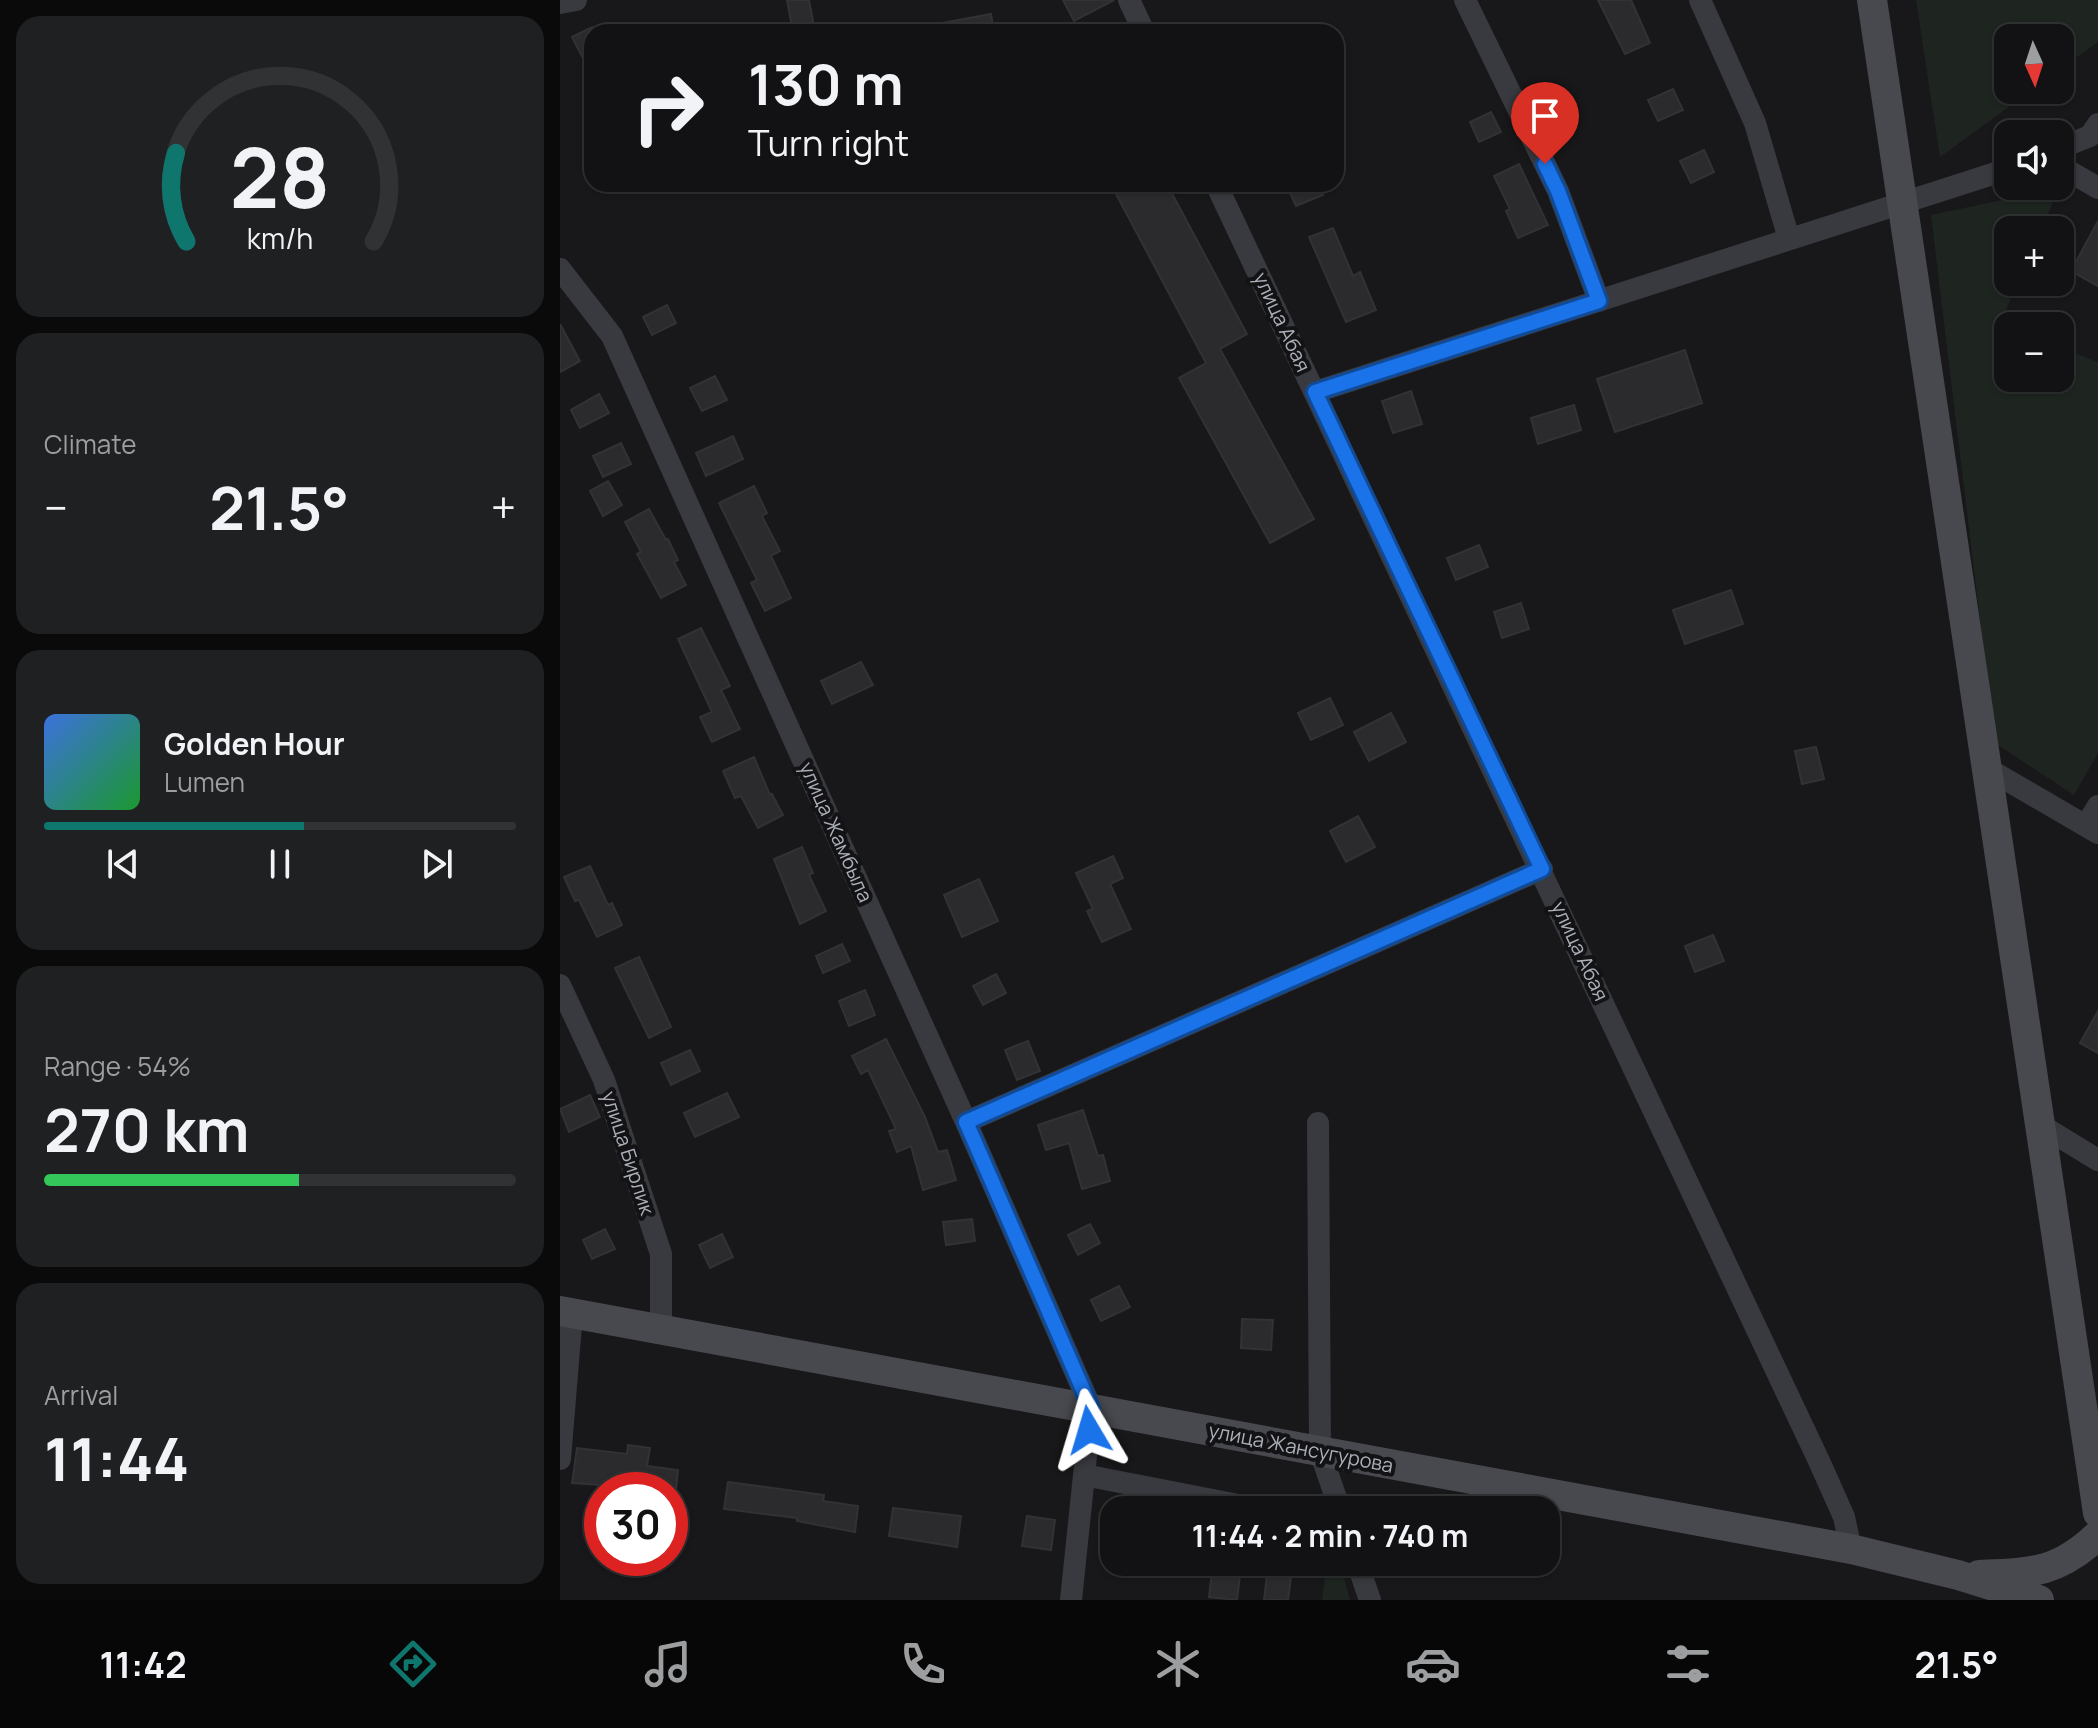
<!DOCTYPE html>
<html lang="en">
<head>
<meta charset="utf-8">
<style>
	body { margin:0; font-family:Manrope,sans-serif; background:#1f2022; color:#f1f3f6; height:100vh; display:flex; flex-direction:column; font-size:30px; white-space:nowrap }
	* { box-sizing:border-box; margin:0 }
	p { font-size:26px; color:#9c9ea0 }
	.icon { flex:none; width:44px; height:44px; fill:none; stroke:currentColor; stroke-width:2; stroke-linecap:round; stroke-linejoin:round }
	.map { position:relative; flex:1; overflow:hidden }
	.details { display:flex; flex-direction:column; gap:16px; padding:16px; background:#0a0a0b; width:560px }
	.details>* { flex:none }
	.hud { position:absolute; left:24px; top:24px; width:760px; height:168px; border-radius:24px; box-shadow:0 2px 6px #0004,0 0 0 2px #313234; background:#121214; color:#f1f3f6; overflow:hidden }
	.needle { width:52px; rotate:177deg }
	.controls { position:absolute; left:1434px; top:24px; display:grid; gap:16px }
	.controls a { display:grid; place-items:center; width:80px; height:80px; border-radius:16px; background:#121214; box-shadow:0 2px 6px #0004,0 0 0 2px #313234; font-size:40px }
	.speed { position:absolute; left:24px; top:1472px; display:flex; gap:16px; font-size:40px; font-weight:700; text-align:center }
	.speed>* { display:grid; place-content:center; width:104px; height:104px; border-radius:50%; background:#121214; box-shadow:0 2px 6px #0004,0 0 0 2px #313234; line-height:1 }
	.speed .limit { border:12px solid #d22; background:#fff; color:#111 }
	.pin { position:absolute; display:grid; place-items:center; width:68px; height:68px; color:#fff; margin:-82px -34px; border-radius:50% 50% 50% 0; rotate:-45deg; box-shadow:0 0 8px #0007 }
	.pin .icon { rotate:45deg }
	.me { position:absolute; width:88px; margin:-44px; rotate:353deg; stroke-linejoin:round; filter:drop-shadow(0 0 6px #0008) }
	.turn { display:flex; align-items:center; gap:28px; height:168px; padding:0 32px; font-size:36px }
	.turn .icon { width:104px; height:104px; stroke-width:2.5 }
	.turn b { display:block; font-size:56px; line-height:68px }
	.big { font-size:60px; font-weight:700; line-height:1.1 }
	.details .tile { flex:1; display:flex; flex-direction:column; justify-content:center; gap:12px; min-width:0; padding:0 28px; border-radius:24px; background:#1f2022 }
	.details .dial { align-items:center; gap:0 }
	.dial svg { height:208px; overflow:visible; fill:none; stroke:#313234; stroke-width:7; stroke-linecap:round; text-anchor:middle }
	.dial text { fill:#f1f3f6; stroke:none }
	.song { display:flex; align-items:center; gap:24px }
	.cover { width:96px; height:96px; border-radius:12px; background:linear-gradient(135deg,hsl(220 70% 55%),hsl(130 70% 35%)) }
	.played { height:8px; border-radius:4px; background:linear-gradient(90deg,#0f766e 55%,#313234 55%) }
	.keys { display:flex; justify-content:space-around; direction:ltr }
	.heat { display:flex; justify-content:space-between; align-items:center; font-size:44px; direction:ltr }
	.charge { height:12px; border-radius:6px; background:linear-gradient(90deg,#34c759 54%,#313234 0) }
	.trip { position:absolute; left:540px; top:1496px; width:460px; height:80px; border-radius:24px; background:#121214; box-shadow:0 2px 6px #0004,0 0 0 2px #313234; font-weight:700; line-height:80px; text-align:center }
	.menu { display:flex; height:128px; justify-content:space-around; align-items:center; background:#070708; color:#9c9ea0 }
	.menu .icon { width:56px; height:56px }
	.menu .on { color:#0f766e }
	.menu b { font-size:36px; color:#f1f3f6 }
	main { display:flex; flex:1; min-height:0 }
	.map>svg:first-child { display:block }
</style>
</head>
<body>
<main>
<section class="details">
<div class="tile dial"><svg viewBox="0 0 100 80">
<path d="M14 69A42 42 0 1 1 86 69"/>
<path d="M14 69A42 42 0 0 1 10 35" stroke="#0f766e"/>
<text x="50" y="56" font-size="32" font-weight="700">28</text>
<text x="50" y="72" font-size="11">km/h</text>
</svg></div>
<div class="tile"><p>Climate</p>
<div class="heat"><a>−</a><b class="big">21.5°</b><a>+</a></div>
</div>
<div class="tile">
<div class="song"><i class="cover"></i><div><b>Golden Hour</b><p>Lumen</p></div></div>
<div class="played"></div>
<div class="keys"><svg class="icon" aria-label="previous" viewBox="0 0 24 24"><path d="M18 5L8 12l10 7zM5 5v14"/></svg><svg class="icon" aria-label="pause" viewBox="0 0 24 24"><path d="M8 5v14M16 5v14"/></svg><svg class="icon" aria-label="next" viewBox="0 0 24 24"><path d="M6 5l10 7-10 7zM19 5v14"/></svg></div>
</div>
<div class="tile"><p>Range · 54%</p><b class="big">270 km</b><div class="charge"></div></div>
<div class="tile"><p>Arrival</p><b class="big">11:44</b></div>
</section>
<div class="map">
<svg width="1538" height="1600" viewBox="0 0 1538 1600">
	<rect width="100%" height="100%" fill="#18181a"/>
	<path fill="#1e2520" d="M 1356,0 L 1538,0 L 1538,42 L 1500,69 L 1500,38 L 1448,38 L 1448,90 L 1472,90 L 1380,157 Z
		M 1499,188 L 1481,230 L 1448,230 L 1448,282 L 1458,282 L 1441,322 L 1450,326 L 1448,326 L 1448,378 L 1500,378 L 1500,347 L 1537,362 L 1538,360 L 1538,753 L 1514,795 L 1435,743 L 1371,215 Z
		M 767,1562 L 780,1562 L 790,1600 L 762,1600 Z"/>
	<path fill="#2b2b2e" stroke="#323236" stroke-width="2" d="M 227,0 L 249,0 L 255,32 L 233,32 Z
		M 503,0 L 554,0 L 514,21 Z
		M 1038,0 L 1071,0 L 1090,43 L 1065,54 Z
		M 431,14 L 434,32 L 372,32 L 371,25 Z
		M 32,27 L 32,76 L 12,37 Z
		M 1113,89 L 1123,110 L 1098,121 L 1088,100 Z
		M 931,112 L 941,132 L 919,142 L 910,122 Z
		M 1144,150 L 1154,172 L 1131,183 L 1120,161 Z
		M 959,164 L 988,225 L 958,238 L 946,211 L 950,209 L 934,176 Z
		M 575,184 L 607,184 L 687,334 L 660,349 L 754,519 L 710,543 L 619,378 L 646,363 L 556,194 Z
		M 726,184 L 758,184 L 763,195 L 736,206 Z
		M 1538,221 L 1538,286 L 1511,271 Z
		M 773,228 L 793,276 L 800,272 L 816,310 L 786,322 L 749,237 Z
		M 107,305 L 116,323 L 92,335 L 83,317 Z
		M 0,324 L 20,361 L 0,372 Z
		M 1125,350 L 1142,403 L 1055,432 L 1037,379 Z
		M 155,376 L 167,400 L 142,411 L 130,388 Z
		M 851,391 L 862,424 L 833,433 L 822,401 Z
		M 39,394 L 49,413 L 20,428 L 11,410 Z
		M 1014,405 L 1021,430 L 978,444 L 971,418 Z
		M 173,436 L 183,459 L 146,476 L 136,453 Z
		M 61,443 L 71,464 L 43,477 L 33,456 Z
		M 48,481 L 62,505 L 43,516 L 30,491 Z
		M 194,486 L 207,513 L 202,516 L 220,551 L 211,556 L 231,598 L 205,611 L 191,583 L 197,580 L 159,503 Z
		M 89,509 L 106,540 L 108,539 L 118,560 L 114,562 L 126,585 L 101,598 L 77,554 L 81,552 L 65,522 Z
		M 919,545 L 928,567 L 896,580 L 887,558 Z
		M 1171,590 L 1183,624 L 1125,644 L 1113,610 Z
		M 961,603 L 969,629 L 942,638 L 934,612 Z
		M 141,628 L 170,686 L 161,690 L 180,729 L 152,742 L 140,717 L 152,712 L 118,639 Z
		M 301,662 L 313,685 L 272,704 L 261,681 Z
		M 770,698 L 783,725 L 751,740 L 738,713 Z
		M 831,713 L 846,742 L 809,761 L 794,732 Z
		M 1256,747 L 1264,779 L 1242,784 L 1235,751 Z
		M 194,757 L 210,795 L 212,794 L 223,815 L 198,828 L 181,796 L 175,798 L 163,771 Z
		M 798,816 L 815,847 L 786,862 L 770,831 Z
		M 242,847 L 253,873 L 249,875 L 266,911 L 240,924 L 214,859 Z
		M 553,856 L 563,878 L 550,884 L 571,929 L 542,942 L 527,911 L 533,909 L 516,873 Z
		M 30,866 L 48,905 L 52,903 L 62,925 L 37,937 L 19,900 L 15,901 L 4,877 Z
		M 419,879 L 438,921 L 402,937 L 384,895 Z
		M 1153,935 L 1164,961 L 1135,972 L 1125,946 Z
		M 282,944 L 290,961 L 263,973 L 256,956 Z
		M 79,957 L 111,1027 L 89,1038 L 55,968 Z
		M 436,974 L 446,993 L 423,1005 L 413,986 Z
		M 305,990 L 315,1015 L 289,1026 L 279,1001 Z
		M 1538,1011 L 1538,1053 L 1520,1043 Z
		M 326,1039 L 365,1117 L 378,1152 L 387,1150 L 396,1180 L 363,1190 L 351,1146 L 337,1152 L 329,1131 L 336,1129 L 308,1070 L 301,1074 L 292,1056 Z
		M 468,1041 L 480,1071 L 457,1080 L 445,1050 Z
		M 130,1050 L 140,1071 L 111,1085 L 101,1063 Z
		M 167,1093 L 179,1117 L 135,1137 L 124,1113 Z
		M 30,1095 L 40,1117 L 9,1132 L 0,1109 Z
		M 523,1110 L 538,1156 L 543,1155 L 550,1181 L 522,1189 L 509,1143 L 486,1150 L 478,1125 Z
		M 412,1219 L 415,1241 L 386,1245 L 383,1222 Z
		M 530,1224 L 540,1243 L 518,1255 L 508,1235 Z
		M 45,1229 L 55,1249 L 32,1259 L 23,1240 Z
		M 162,1234 L 173,1257 L 150,1268 L 139,1245 Z
		M 559,1286 L 570,1307 L 541,1321 L 531,1300 Z
		M 682,1319 L 713,1320 L 711,1350 L 681,1348 Z
		M 68,1445 L 90,1448 L 87,1466 L 118,1470 L 116,1490 L 12,1483 L 17,1448 L 67,1454 Z
		M 168,1482 L 264,1495 L 263,1501 L 298,1506 L 295,1532 L 237,1521 L 237,1518 L 164,1509 Z
		M 333,1508 L 401,1516 L 397,1547 L 329,1536 Z
		M 467,1516 L 495,1520 L 491,1550 L 462,1546 Z
		M 653,1563 L 681,1567 L 677,1600 L 649,1597 Z
		M 707,1575 L 731,1578 L 728,1600 L 704,1600 Z"/>
	<g fill="none" stroke-linecap="round" stroke-linejoin="round">
		<path stroke="#393a3f" stroke-width="22" d="M 569,0 L 584,32
			M 905,0 L 998,191 L 1039,301
			M 1140,0 L 1195,123 L 1229,239
			M 0,3 L 16,0
			M 1500,148 L 1530,136 L 1538,124
			M 1500,166 L 1538,188
			M 656,184 L 1259,1461 L 1284,1517 L 1291,1549
			M 0,269 L 52,336 L 406,1122 L 531,1408 L 511,1600
			M 755,392 L 1448,169
			M 1428,769 L 1538,833
			M 1526,826 L 1538,806
			M 0,985 L 44,1080 L 101,1254 L 101,1330
			M 406,1122 L 982,869
			M 758,1123 L 760,1451 L 780,1510
			M 1482,1126 L 1538,1160
			M 0,1459 L 12,1313
			M 524,1475 L 704,1510
			M 797,1562 L 810,1600"/>
		<path stroke="#48494e" stroke-width="30" d="M 1312,0 L 1538,1513
			M 0,1311 L 1291,1549 L 1398,1575 L 1479,1600
			M 1419,1575 C 1472,1573 1498,1573 1538,1535"/>
	</g>
	<g fill="none" stroke-linecap="round" stroke-linejoin="round">
		<defs>
			<path id="route" d="M 529,1430 L 531,1408 L 406,1122 L 982,869 L 755,392 L 1039,301 L 998,191 L 985,164"/>
		</defs>
		<use href="#route" stroke="#114b97" stroke-width="20"/>
		<use href="#route" stroke="#1a73e8" stroke-width="14"/>
	</g>
	<g text-anchor="middle" stroke-width="8" stroke-linejoin="round" paint-order="stroke">
		<g font-size="20" fill="#abafb9" stroke="#131315">
			<text transform="translate(722 322) rotate(65)" y="7">улица Абая</text>
			<text transform="translate(276 832) rotate(66)" y="7">улица Жамбыла</text>
			<text transform="translate(1020 951) rotate(65)" y="7">улица Абая</text>
			<text transform="translate(68 1153) rotate(72)" y="7">улица Бирлик</text>
			<text transform="translate(741 1448) rotate(11)" y="7">улица Жансугурова</text>
		</g>
	</g>
</svg>
<div class="controls">
<a><svg class="needle" viewBox="-14 -14 28 28"><path d="M0-13l5 13h-10z" fill="#e53935"/><path d="M0 13l5-13h-10z" fill="#9c9ea0"/></svg></a>
<a><svg class="icon" aria-label="sound" viewBox="0 0 24 24"><path d="M4 9h4l5-4v14l-5-4H4zM17 9q2 3 0 6"/></svg></a>
<a>+</a>
<a>−</a>
</div>
<div class="speed"><div class="limit">30</div></div>
<div class="pin" style="left:985px;top:164px;background:#d93025"><svg class="icon" aria-label="arrive" viewBox="0 0 24 24"><path d="M6 21V4h12l-3 4 3 4H6"/></svg></div>
<svg class="me" style="left:529px;top:1430px" viewBox="-20 -20 40 40"><path d="M0-17L14 15 0 8-14 15z" fill="#1a73e8" stroke="#fff" stroke-width="4"/></svg>
<div class="trip">11:44 · 2 min · 740 m</div>
<div class="hud">
<div class="turn"><svg class="icon" aria-label="right" viewBox="0 0 24 24"><path d="M7 20v-9h11M14 6l5 5-5 5"/></svg><div><b>130 m</b>Turn right</div></div>
</div>
</div>
</main>
<nav class="menu">
<b>11:42</b>
<svg class="icon on" aria-label="directions" viewBox="0 0 24 24"><path d="M12 3l9 9-9 9-9-9zM9 14v-3h6M13 9l2 2-2 2"/></svg>
<svg class="icon" aria-label="music" viewBox="0 0 24 24"><path d="M9 18V5l10-2v13"/><circle cx="6" cy="18" r="3"/><circle cx="16" cy="16" r="3"/></svg>
<svg class="icon" aria-label="phone" viewBox="0 0 24 24"><path d="M5 4h4l2 5-3 2q2 4 5 5l2-3 5 2v4C11 20 4 13 5 4z"/></svg>
<svg class="icon" aria-label="climate" viewBox="0 0 24 24"><path d="M12 3v18M4 7l16 10M4 17L20 7"/></svg>
<svg class="icon" aria-label="car" viewBox="0 0 24 24"><path d="M5 17H2v-5l4-1 3-4h7l3 4 3 1v5h-3M9 17h6M6 11h13"/><circle cx="7" cy="17" r="2"/><circle cx="17" cy="17" r="2"/></svg>
<svg class="icon" aria-label="filters" viewBox="0 0 24 24"><path d="M4 7h16M4 17h16"/><circle cx="9" cy="7" r="2"/><circle cx="15" cy="17" r="2"/></svg>
<b>21.5°</b>
</nav>
</body>
</html>
